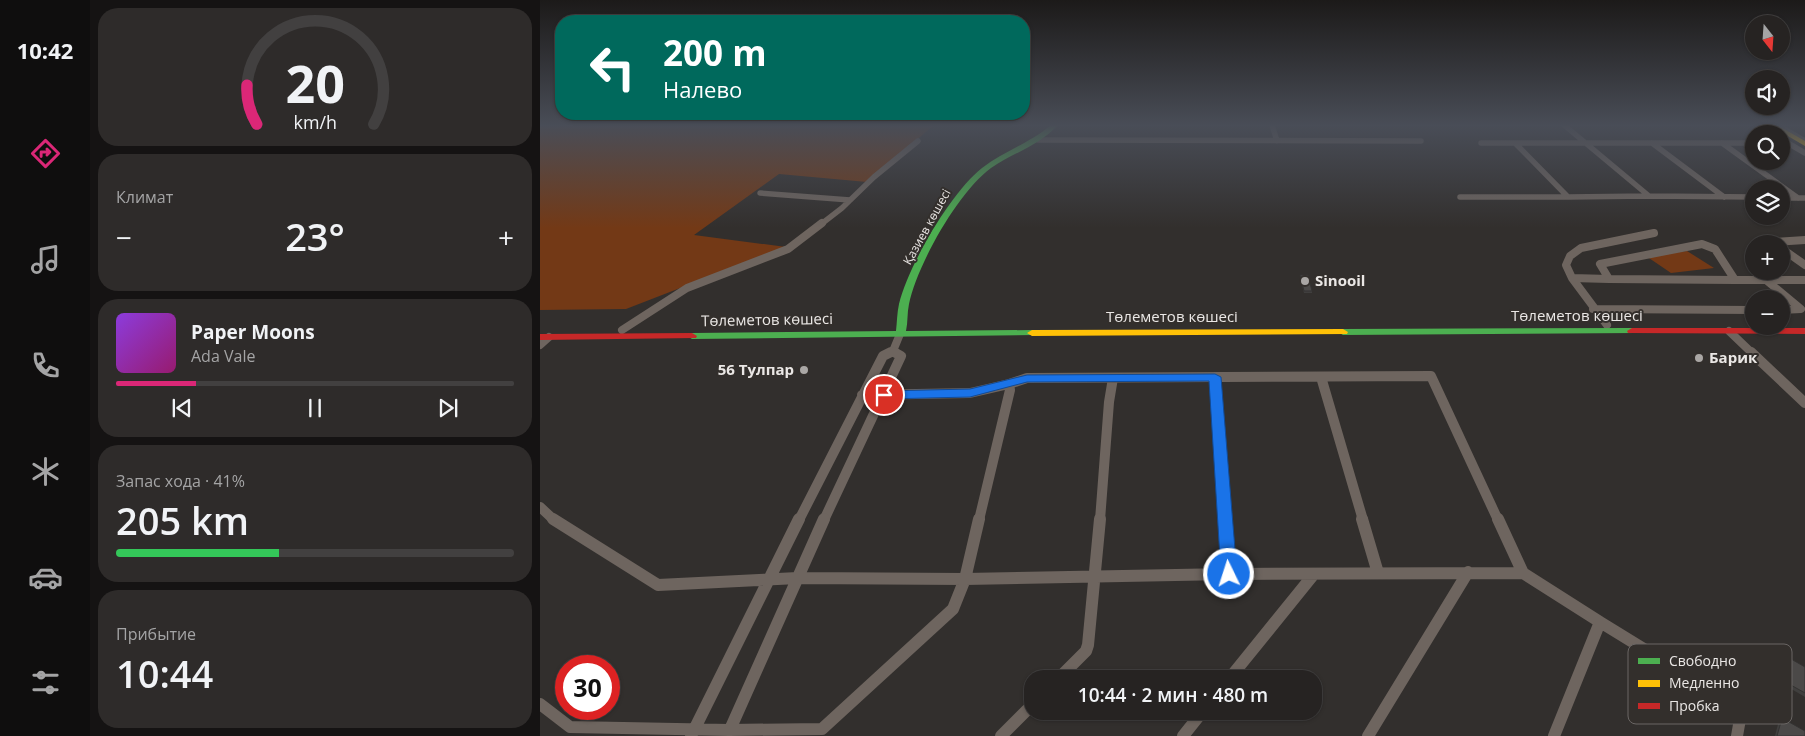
<!DOCTYPE html>
<html lang="ru">
<head>
<meta charset="utf-8">
<style>
	body { margin:0; font-family:"Open Sans",sans-serif; background:#2e2b2a; color:#f1f3f6; height:100vh; display:flex; flex-direction:column; font-size:19px; white-space:nowrap }
	* { box-sizing:border-box; margin:0 }
	p { font-size:16px; color:#a4a4a5 }
	.icon { flex:none; width:28px; height:28px; fill:none; stroke:currentColor; stroke-width:2; stroke-linecap:round; stroke-linejoin:round }
	.map { position:relative; flex:1; overflow:hidden }
	.panel { display:flex; flex-direction:column; gap:8px; padding:8px; background:#151313; width:450px }
	.panel>* { flex:none }
	.banner { position:absolute; left:15px; top:15px; width:475px; height:105px; border-radius:20px; box-shadow:0 1px 4px #0004,0 0 0 1px #424040; background:#00695c; color:#fff; overflow:hidden }
	.needle { width:32px; rotate:163deg }
	.buttons { position:absolute; left:1205px; top:15px; display:grid; gap:10px }
	.buttons a { display:grid; place-items:center; width:45px; height:45px; border-radius:50%; background:#262322; box-shadow:0 1px 4px #0004,0 0 0 1px #424040; font-size:25px }
	.speed { position:absolute; left:15px; top:655px; display:flex; gap:10px; font-size:25px; font-weight:700; text-align:center }
	.speed>* { display:grid; place-content:center; width:65px; height:65px; border-radius:50%; background:#262322; box-shadow:0 1px 4px #0004,0 0 0 1px #424040; line-height:1 }
	.speed .limit { border:8px solid #d22; background:#fff; color:#111 }
	.pin { position:absolute; display:grid; place-items:center; width:42px; height:42px; color:#fff; margin:-21px; border:2px solid #fff; border-radius:50%; box-shadow:0 1px 5px #0007 }
	.me { position:absolute; width:55px; margin:-28px; rotate:356deg; stroke-linejoin:round; filter:drop-shadow(0 0 4px #0008) }
	.turn { display:flex; align-items:center; gap:18px; height:105px; padding:0 25px; font-size:22px }
	.turn .icon { width:65px; height:65px; stroke-width:2.5 }
	.turn b { display:block; font-size:35px; line-height:42px }
	.big { font-size:38px; font-weight:600; line-height:1.1 }
	.panel .card { flex:1; display:flex; flex-direction:column; justify-content:center; gap:8px; min-width:0; padding:0 18px; border-radius:20px; background:#2e2b2a }
	.panel .dial { align-items:center; gap:0 }
	.dial svg { height:130px; overflow:visible; fill:none; stroke:#424040; stroke-width:7; stroke-linecap:round; text-anchor:middle }
	.dial text { fill:#f1f3f6; stroke:none }
	.song { display:flex; align-items:center; gap:15px }
	.cover { width:60px; height:60px; border-radius:8px; background:linear-gradient(135deg,hsl(270 70% 55%),hsl(320 70% 35%)) }
	.played { height:5px; border-radius:2px; background:linear-gradient(90deg,#db2777 20%,#424040 20%) }
	.keys { display:flex; justify-content:space-around; direction:ltr }
	.heat { display:flex; justify-content:space-between; align-items:center; font-size:28px; direction:ltr }
	.charge { height:8px; border-radius:4px; background:linear-gradient(90deg,#34c759 41%,#424040 0) }
	.trip { position:absolute; left:484px; top:670px; width:298px; height:50px; border-radius:20px; background:#262322; box-shadow:0 1px 4px #0004,0 0 0 1px #424040; font-weight:600; line-height:50px; text-align:center }
	main { display:flex; flex:1; min-height:0 }
	.tabs { display:flex; flex-direction:column; width:90px; justify-content:space-around; align-items:center; background:#0f0e0e; color:#a4a4a5 }
	.tabs .icon { width:35px; height:35px }
	.tabs .current { color:#db2777 }
	.tabs b { font-size:22px; color:#f1f3f6 }
	.map>svg:first-child { display:block }
</style>
</head>
<body>
<main>
<nav class="tabs">
<b>10:42</b>
<svg class="icon current" aria-label="directions" viewBox="0 0 24 24"><path d="M12 3l9 9-9 9-9-9zM9 14v-3h6M13 9l2 2-2 2"/></svg>
<svg class="icon" aria-label="music" viewBox="0 0 24 24"><path d="M9 18V5l10-2v13"/><circle cx="6" cy="18" r="3"/><circle cx="16" cy="16" r="3"/></svg>
<svg class="icon" aria-label="phone" viewBox="0 0 24 24"><path d="M5 4h4l2 5-3 2q2 4 5 5l2-3 5 2v4C11 20 4 13 5 4z"/></svg>
<svg class="icon" aria-label="climate" viewBox="0 0 24 24"><path d="M12 3v18M4 7l16 10M4 17L20 7"/></svg>
<svg class="icon" aria-label="car" viewBox="0 0 24 24"><path d="M5 17H2v-5l4-1 3-4h7l3 4 3 1v5h-3M9 17h6M6 11h13"/><circle cx="7" cy="17" r="2"/><circle cx="17" cy="17" r="2"/></svg>
<svg class="icon" aria-label="filters" viewBox="0 0 24 24"><path d="M4 7h16M4 17h16"/><circle cx="9" cy="7" r="2"/><circle cx="15" cy="17" r="2"/></svg>
</nav>
<section class="panel">
<div class="card dial"><svg viewBox="0 0 100 80">
<path d="M14 69A42 42 0 1 1 86 69"/>
<path d="M14 69A42 42 0 0 1 8 45" stroke="#db2777"/>
<text x="50" y="56" font-size="32" font-weight="700">20</text>
<text x="50" y="72" font-size="11">km/h</text>
</svg></div>
<div class="card"><p>Климат</p>
<div class="heat"><a>−</a><b class="big">23°</b><a>+</a></div>
</div>
<div class="card">
<div class="song"><i class="cover"></i><div><b>Paper Moons</b><p>Ada Vale</p></div></div>
<div class="played"></div>
<div class="keys"><svg class="icon" aria-label="previous" viewBox="0 0 24 24"><path d="M18 5L8 12l10 7zM5 5v14"/></svg><svg class="icon" aria-label="pause" viewBox="0 0 24 24"><path d="M8 5v14M16 5v14"/></svg><svg class="icon" aria-label="next" viewBox="0 0 24 24"><path d="M6 5l10 7-10 7zM19 5v14"/></svg></div>
</div>
<div class="card"><p>Запас хода · 41%</p><b class="big">205 km</b><div class="charge"></div></div>
<div class="card"><p>Прибытие</p><b class="big">10:44</b></div>
</section>
<div class="map">
<svg width="1265" height="736" viewBox="0 0 1265 736">
	<rect width="100%" height="100%" fill="#322f2d"/>
	<path fill="#733916" d="M 0,125 L 394,125 L 327,182 L 239,174 L 154,235 L 246,247 L 86,309 L 0,310 Z
		M 1147,251 L 1174,268 L 1131,273 L 1106,256 Z"/>
	<g fill="none" stroke-linecap="round" stroke-linejoin="round">
		<path stroke="#6e655f" stroke-width="5.5" d="M 732,125 L 737,141
			M 1024,125 L 1109,196 L 1028,197
			M 1218,125 L 1232,134
			M 1237,125 L 1265,141
			M 1241,139 L 1265,153
			M 498,140 L 881,141
			M 941,143 L 1214,143
			M 1112,143 L 1184,197
			M 1182,143 L 1258,198
			M 220,193 L 310,200
			M 1109,196 L 1214,197
			M 920,197 L 1028,197 L 976,144
			M 1241,198 L 1265,198
			M 280,225 L 302,208 L 334,177 L 378,141"/>
		<path stroke="#6e655f" stroke-width="8" d="M 1162,244 L 1175,249 L 1195,280 L 1069,279 L 1060,264 Z
			M 1236,244 L 1234,242 L 1265,240
			M 1241,248 L 1265,265
			M 1032,278 L 1026,265 L 1030,256 L 1041,248 L 1114,233
			M 1195,280 L 1265,280
			M 1226,280 L 1261,309 L 1241,310
			M 1053,309 L 1214,310
			M 1067,325 L 1032,278 L 1069,279
			M 82,330 L 147,288 L 248,249 L 282,223
			M 1189,331 L 1212,353
			M 0,345 L 9,337
			M 353,351 L 356,353
			M 349,353 L 353,351 L 360,334"/>
		<path stroke="#6e655f" stroke-width="10" d="M 1211,352 L 1265,403
			M 675,377 L 685,520
			M 781,377 L 823,520
			M 469,384 L 487,378 L 891,376 L 958,520
			M 322,395 L 430,393 L 469,384 L 470,390 L 439,520
			M 0,507 L 14,520
			M 259,520 L 343,356 L 351,352
			M 284,520 L 361,356 L 354,352
			M 560,520 L 569,402 L 573,378"/>
		<path stroke="#6e655f" stroke-width="12" d="M 13,519 L 118,585 L 258,578 L 425,579 L 689,574 L 983,573 L 958,519
			M 685,519 L 689,574
			M 822,519 L 838,573
			M 983,573 L 1060,622 L 1014,736
			M 1060,622 L 1169,689 L 1193,706 L 1198,711 L 1200,719 L 1197,736
			M 518,679 L 546,651 L 548,645 L 560,519
			M 689,679 L 774,574
			M 0,704 L 30,727 L 189,730 L 282,729 L 413,609 L 425,579 L 439,519
			M 188,734 L 284,519
			M 151,736 L 259,519
			M 461,736 L 492,705
			M 643,736 L 663,711
			M 828,736 L 928,572"/>
		<path fill="#4caf50" fill-rule="evenodd" d="M 511,125 L 518,125 C 500,145 473,153 451,168 C 418,192 377,265 369,304 C 367,313 368,322 366,331 L 492,330 L 497,333 L 496,335 L 152,339 L 147,336 L 152,333 L 356,331 C 357,322 357,313 359,304 C 368,266 411,192 442,168 C 464,151 490,143 511,125 Z
			M 1092,328 L 1097,331 L 1096,333 L 803,335 L 798,332 L 803,329 Z"/>
		<path fill="#ffc107" fill-rule="evenodd" d="M 1229,125 L 1237,125 L 1265,141 L 1265,146 Z
			M 803,329 L 808,332 L 807,334 L 492,336 L 487,333 L 492,330 Z"/>
		<path fill="#c62828" fill-rule="evenodd" d="M 1092,328 L 1265,328 L 1265,334 L 1088,333 L 1087,331 Z
			M 152,333 L 157,336 L 156,338 L 0,340 L 0,334 Z"/>
	</g>
	<path fill="#403f3e" d="M 760,275 L 772,291 L 772,293 L 764,293 L 760,277 Z
		M 1232,648 L 1265,667 L 1265,697 L 1222,672 L 1229,651 Z
		M 1242,718 L 1265,736 L 1235,736 L 1239,720 Z"/>
	<path fill="#4b4948" stroke="#343332" d="M 760,275 L 768,275 L 772,291 L 764,291 Z
		M 1232,648 L 1265,667 L 1265,693 L 1224,670 Z
		M 1242,718 L 1265,731 L 1265,736 L 1237,736 Z"/>
	<linearGradient id="sky" x2="0" y2="1"><stop stop-color="#1c1a19"/><stop offset="0.55" stop-color="#494d57"/><stop offset="1" stop-color="#494d57" stop-opacity="0"/></linearGradient>
	<rect width="1265" height="228" fill="url(#sky)"/>
	<path fill="#1a73e8" stroke="#114b97" d="M 675,374 L 681,377 L 697,574 L 695,579 L 689,581 L 684,579 L 681,574 L 669,381 L 487,382 L 430,397 L 344,399 L 338,395 L 344,391 L 430,389 L 487,375 Z"/>
	<g fill="#aaa7a5" stroke="#332f2c" stroke-width="2">
		<circle cx="765" cy="281" r="5"/>
		<circle cx="1159" cy="358" r="5"/>
		<circle cx="264" cy="370" r="5"/>
	</g>
	<g text-anchor="middle" stroke-width="4" stroke-linejoin="round" paint-order="stroke">
		<g font-size="12" fill="#eae7e5" stroke="#332f2c">
			<text transform="translate(387 227) rotate(-61)" y="4">Қазиев көшесі</text>
		</g>
		<g font-size="15" font-weight="bold" fill="#eae7e5" stroke="#332f2c" text-anchor="start">
			<text x="775" y="286">Sinooil</text>
			<text x="1169" y="363">Барик</text>
			<text x="254" y="375" text-anchor="end">56 Тулпар</text>
		</g>
		<g font-size="15" fill="#eae7e5" stroke="#332f2c">
			<text x="1037" y="321">Төлеметов көшесі</text>
			<text x="632" y="322">Төлеметов көшесі</text>
			<text transform="translate(227 320) rotate(-1)" y="5">Төлеметов көшесі</text>
		</g>
	</g>
	<rect x="1088" y="644" width="164" height="80" rx="8" fill="#332f2c" stroke="#6a6664" stroke-width="1"/>
	<rect x="1098" y="658" width="22" height="6" fill="#4caf50"/>
	<rect x="1098" y="680" width="22" height="7" fill="#ffc107"/>
	<rect x="1098" y="703" width="22" height="6" fill="#c62828"/>
	<g font-size="14" fill="#eae7e5">
		<text x="1129" y="666">Свободно</text>
		<text x="1129" y="688">Медленно</text>
		<text x="1129" y="711">Пробка</text>
	</g>
</svg>
<div class="buttons">
<a><svg class="needle" viewBox="-14 -14 28 28"><path d="M0-13l5 13h-10z" fill="#e53935"/><path d="M0 13l5-13h-10z" fill="#a4a4a5"/></svg></a>
<a><svg class="icon" aria-label="sound" viewBox="0 0 24 24"><path d="M4 9h4l5-4v14l-5-4H4zM17 9q2 3 0 6"/></svg></a>
<a><svg class="icon" aria-label="search" viewBox="0 0 24 24"><circle cx="10" cy="10" r="6"/><path d="M15 15l6 6"/></svg></a>
<a><svg class="icon" aria-label="layers" viewBox="0 0 24 24"><path d="M12 4l9 5-9 5-9-5zM3 14l9 5 9-5"/></svg></a>
<a>+</a>
<a>−</a>
</div>
<div class="speed"><div class="limit">30</div></div>
<div class="pin" style="left:344px;top:395px;background:#d93025"><svg class="icon" aria-label="arrive" viewBox="0 0 24 24"><path d="M6 21V4h12l-3 4 3 4H6"/></svg></div>
<svg class="me" style="left:689px;top:574px" viewBox="-20 -20 40 40"><circle r="17" fill="#1a73e8" stroke="#fff" stroke-width="3"/><path d="M0-11L8 9 0 5-8 9z" fill="#fff"/></svg>
<div class="trip">10:44 · 2 мин · 480 m</div>
<div class="banner">
<div class="turn"><svg class="icon" aria-label="left" viewBox="0 0 24 24"><path d="M17 20v-9H6M10 6l-5 5 5 5"/></svg><div><b>200 m</b>Налево</div></div>
</div>
</div>
</main>
</body>
</html>
